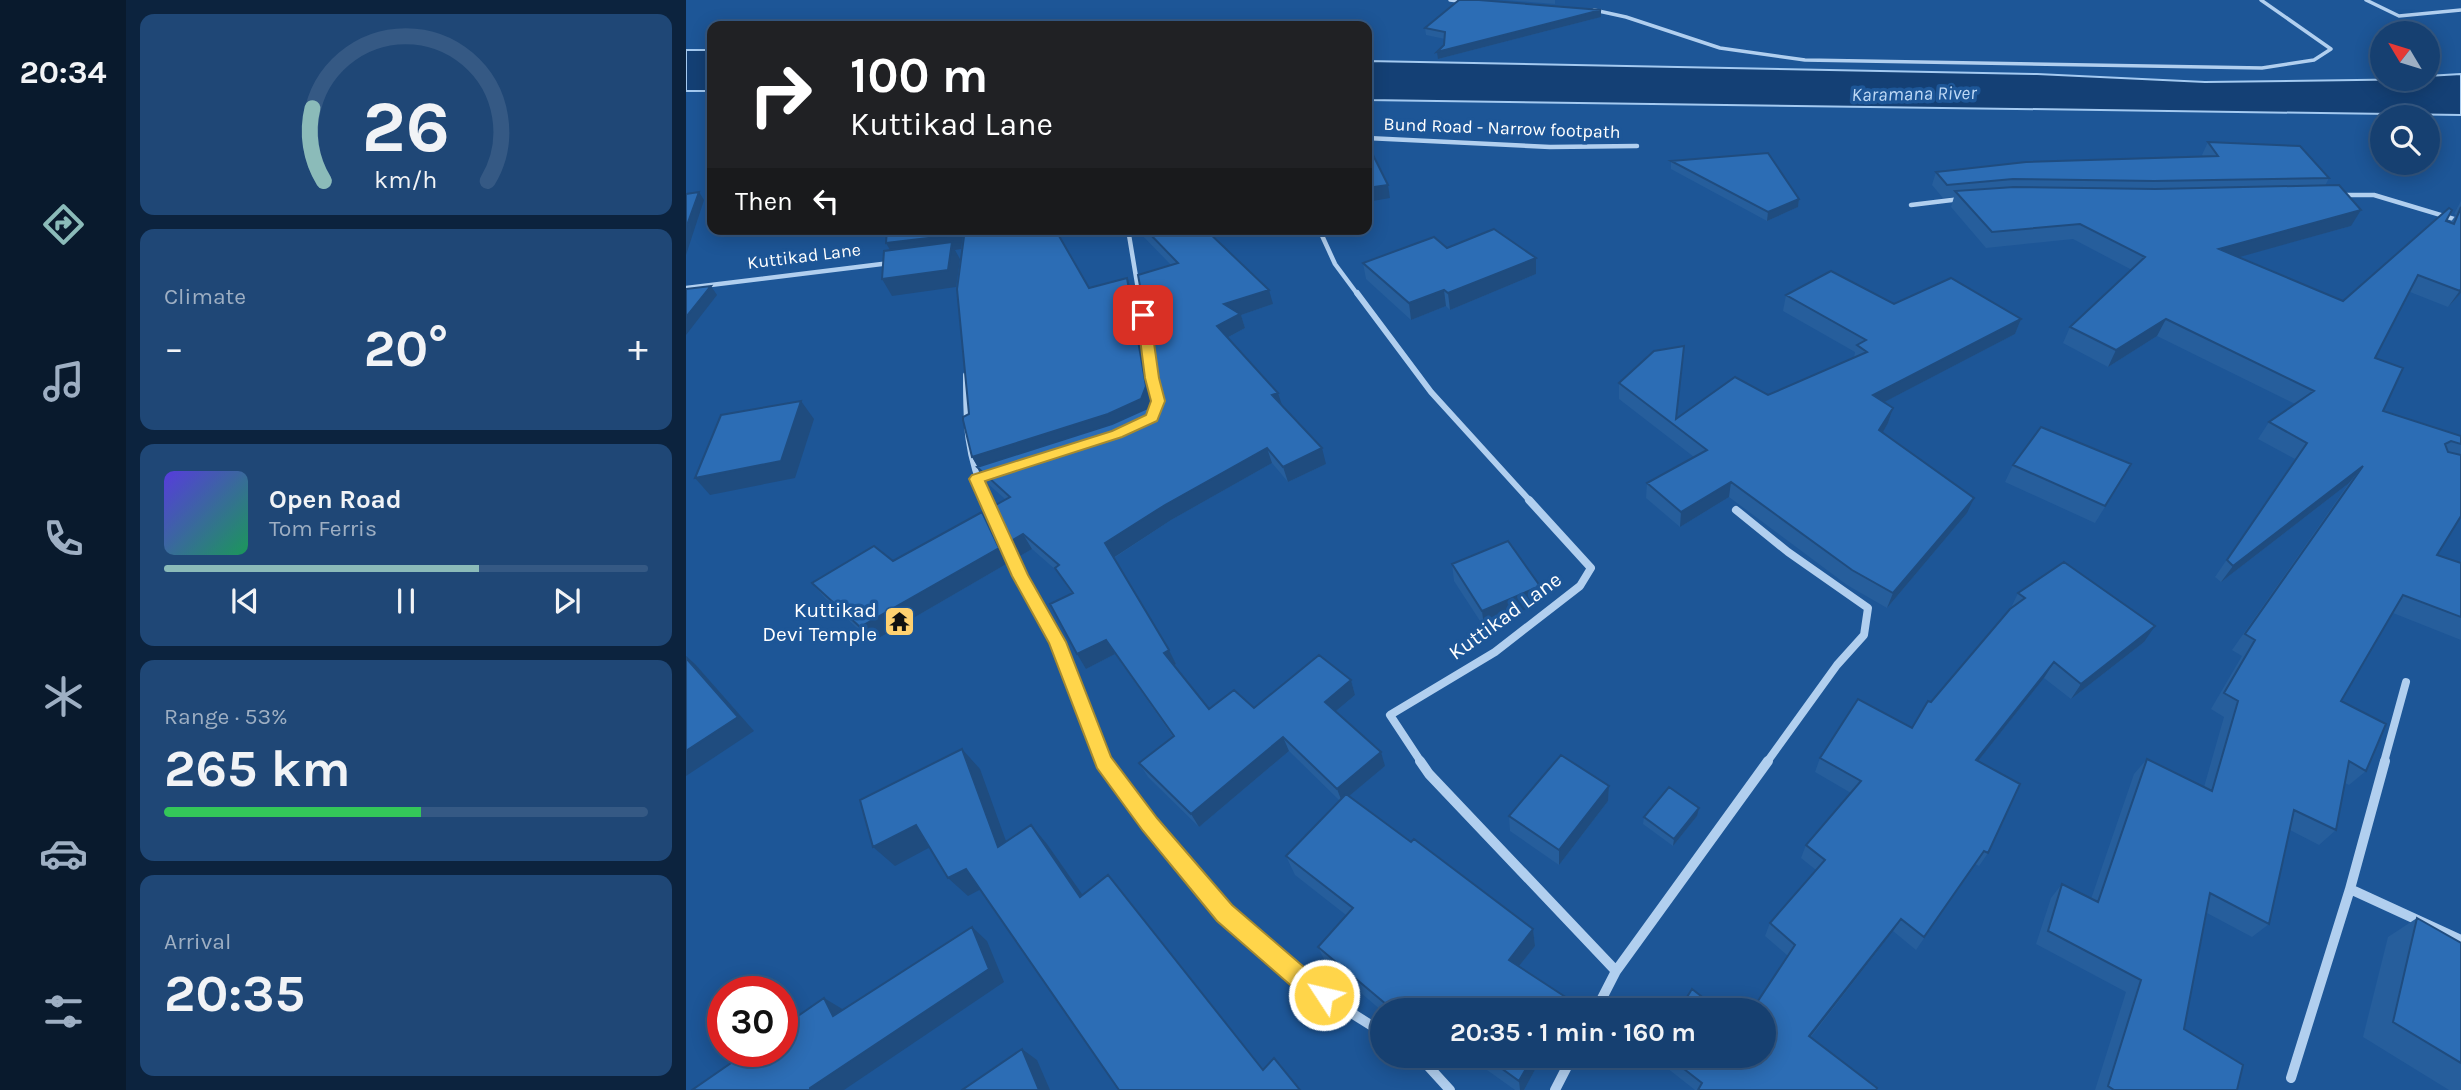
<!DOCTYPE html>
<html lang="en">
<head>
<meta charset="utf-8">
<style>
	body { margin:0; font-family:Karla,sans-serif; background:#1f4776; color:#f1f3f6; height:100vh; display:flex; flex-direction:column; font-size:26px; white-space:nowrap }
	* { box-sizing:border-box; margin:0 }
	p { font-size:23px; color:#9eafc3 }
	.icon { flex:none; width:38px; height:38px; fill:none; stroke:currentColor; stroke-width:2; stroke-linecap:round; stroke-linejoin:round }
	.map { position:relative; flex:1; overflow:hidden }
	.sheet { display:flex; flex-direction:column; gap:14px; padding:14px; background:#0c233e; width:560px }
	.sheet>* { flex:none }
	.top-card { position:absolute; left:21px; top:21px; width:665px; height:214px; border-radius:14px; box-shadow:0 4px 18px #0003,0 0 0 2px #355984; background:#202124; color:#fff; overflow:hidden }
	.needle { width:46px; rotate:308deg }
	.controls { position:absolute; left:1684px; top:21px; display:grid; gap:14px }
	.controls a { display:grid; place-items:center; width:70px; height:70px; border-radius:50%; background:#164071; box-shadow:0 4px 18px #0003,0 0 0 2px #355984; font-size:35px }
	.speed { position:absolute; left:21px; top:976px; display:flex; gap:14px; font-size:35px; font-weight:700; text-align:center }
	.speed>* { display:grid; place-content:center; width:91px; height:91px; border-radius:50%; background:#164071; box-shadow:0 4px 18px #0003,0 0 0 2px #355984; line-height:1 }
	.speed .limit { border:10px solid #d22; background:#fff; color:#111 }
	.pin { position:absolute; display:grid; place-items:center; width:60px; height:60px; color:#fff; margin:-30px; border-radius:14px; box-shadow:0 4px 10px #0006 }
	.me { position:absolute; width:77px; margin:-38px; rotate:305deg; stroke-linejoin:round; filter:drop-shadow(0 0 5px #0008) }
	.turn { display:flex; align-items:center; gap:24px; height:147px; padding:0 28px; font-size:32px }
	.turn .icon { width:91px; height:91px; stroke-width:2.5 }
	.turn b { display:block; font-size:49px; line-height:60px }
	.then { display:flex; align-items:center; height:66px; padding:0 28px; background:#0003; gap:14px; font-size:26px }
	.big { font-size:52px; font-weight:700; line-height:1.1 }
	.sheet .card { flex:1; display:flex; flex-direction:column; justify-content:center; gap:10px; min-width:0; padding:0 24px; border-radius:14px; background:#1f4776 }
	.sheet .dial { align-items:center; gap:0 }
	.dial svg { height:182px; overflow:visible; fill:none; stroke:#355984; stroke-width:7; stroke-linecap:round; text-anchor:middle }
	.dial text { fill:#f1f3f6; stroke:none }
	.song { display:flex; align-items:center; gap:21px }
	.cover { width:84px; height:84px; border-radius:10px; background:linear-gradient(135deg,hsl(250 70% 55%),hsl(150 70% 35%)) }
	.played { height:7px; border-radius:4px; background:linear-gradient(90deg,#8bbbb9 65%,#355984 65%) }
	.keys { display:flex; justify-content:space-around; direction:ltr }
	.heat { display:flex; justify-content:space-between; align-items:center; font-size:38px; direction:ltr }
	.charge { height:10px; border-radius:5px; background:linear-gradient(90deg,#34c759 53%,#355984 0) }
	.trip { position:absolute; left:684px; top:998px; width:406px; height:70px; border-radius:35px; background:#164071; box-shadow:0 4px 18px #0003,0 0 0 2px #355984; font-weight:700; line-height:70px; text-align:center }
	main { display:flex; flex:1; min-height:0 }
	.tab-bar { display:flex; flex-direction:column; width:126px; justify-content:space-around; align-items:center; background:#091a2d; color:#9eafc3 }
	.tab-bar .icon { width:49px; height:49px }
	.tab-bar .active { color:#8bbbb9 }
	.tab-bar b { font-size:32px; color:#f1f3f6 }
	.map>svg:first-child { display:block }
</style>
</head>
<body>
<main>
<nav class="tab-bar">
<b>20:34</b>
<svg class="icon active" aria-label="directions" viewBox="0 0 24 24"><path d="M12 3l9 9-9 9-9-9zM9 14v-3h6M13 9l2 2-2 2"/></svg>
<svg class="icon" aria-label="music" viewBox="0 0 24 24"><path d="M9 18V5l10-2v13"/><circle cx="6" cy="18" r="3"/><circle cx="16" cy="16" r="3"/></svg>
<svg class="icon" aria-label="phone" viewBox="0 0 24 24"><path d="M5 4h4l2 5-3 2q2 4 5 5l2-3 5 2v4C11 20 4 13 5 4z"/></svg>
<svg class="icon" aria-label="climate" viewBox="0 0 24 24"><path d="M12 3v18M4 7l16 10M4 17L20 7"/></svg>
<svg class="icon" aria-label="car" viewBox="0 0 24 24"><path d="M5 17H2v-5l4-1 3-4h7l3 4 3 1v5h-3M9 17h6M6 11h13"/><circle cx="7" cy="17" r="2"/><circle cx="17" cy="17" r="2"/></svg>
<svg class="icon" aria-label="filters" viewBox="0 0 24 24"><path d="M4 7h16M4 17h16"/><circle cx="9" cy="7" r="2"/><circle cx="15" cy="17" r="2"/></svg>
</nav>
<section class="sheet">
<div class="card dial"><svg viewBox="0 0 100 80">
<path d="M14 69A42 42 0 1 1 86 69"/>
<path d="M14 69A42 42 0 0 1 9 37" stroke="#8bbbb9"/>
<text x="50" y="56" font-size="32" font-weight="700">26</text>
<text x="50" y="72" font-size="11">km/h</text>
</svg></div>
<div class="card"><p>Climate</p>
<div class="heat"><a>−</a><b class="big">20°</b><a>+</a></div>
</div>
<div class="card">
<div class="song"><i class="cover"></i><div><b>Open Road</b><p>Tom Ferris</p></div></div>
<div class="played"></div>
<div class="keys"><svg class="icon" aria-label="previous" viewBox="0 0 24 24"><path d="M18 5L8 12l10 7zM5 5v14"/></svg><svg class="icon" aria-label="pause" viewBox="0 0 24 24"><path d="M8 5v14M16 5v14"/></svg><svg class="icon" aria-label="next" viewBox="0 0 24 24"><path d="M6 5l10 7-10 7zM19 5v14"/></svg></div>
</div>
<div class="card"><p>Range · 53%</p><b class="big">265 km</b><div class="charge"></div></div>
<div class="card"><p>Arrival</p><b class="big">20:35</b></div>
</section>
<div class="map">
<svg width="1775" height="1090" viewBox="0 0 1775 1090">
	<rect width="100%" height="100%" fill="#1d5697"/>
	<path fill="#144075" stroke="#a4caf1" stroke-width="2" d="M 0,50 L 26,50 L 26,91 L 0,91 Z
		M 681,61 L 1351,74 L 1519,82 L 1741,79 L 1741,76 L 1775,74 L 1775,115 L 681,100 Z"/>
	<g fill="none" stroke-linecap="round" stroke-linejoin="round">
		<path stroke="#b1cfef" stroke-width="3.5" d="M 764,0 L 781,2
			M 1680,0 L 1713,16 L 1775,10
			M 908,10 L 940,17 L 1034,48 L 1119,60 L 1576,68 L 1628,60 L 1645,49 L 1575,0"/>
		<path stroke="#b1cfef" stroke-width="4.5" d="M 681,138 L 864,147 L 951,146
			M 1653,195 L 1688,195 L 1775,221
			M 1225,205 L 1274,199
			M 442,229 L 453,295
			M 633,229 L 649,264 L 672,295
			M 0,288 L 204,263"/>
		<path stroke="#b1cfef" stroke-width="6" d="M 453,293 L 471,397
			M 671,293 L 745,392 L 845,502
			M 280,375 C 280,426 280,454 301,502"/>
		<path stroke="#b1cfef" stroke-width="8" d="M 300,500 L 334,576 L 372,641 L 418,762
			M 1050,510 L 1102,552 L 1182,608 L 1178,635 L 1151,665 L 1081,762
			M 735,762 L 704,715 L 809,652 L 894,586 L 905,568 L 843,500
			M 1698,762 L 1720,682"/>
		<path stroke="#b1cfef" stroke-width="10" d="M 417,761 C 464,835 548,931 619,983 C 644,1000 670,1016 696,1032
			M 734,761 L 743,774 L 930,971 L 910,1010
			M 1699,761 L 1664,889 L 1775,940
			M 930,971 L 1082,761
			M 732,1055 L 764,1090
			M 1605,1078 L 1664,889
			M 869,1090 L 887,1055"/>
	</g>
	<path fill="#265e9c" d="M 818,0 L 869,0 L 869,4 Z
		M 915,17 L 752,59 L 758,45 L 759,39 L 740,35 L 739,28 Z
		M 1522,142 L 1643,178 L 1639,186 L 1665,226 L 1552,257 L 1657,301 L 1760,221 L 1764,223 L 1770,215 L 1768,214 L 1775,201 L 1775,293 L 1762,307 L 1724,292 L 1689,358 L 1697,411 L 1775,436 L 1775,516 L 1751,555 L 1775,563 L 1775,640 L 1707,613 L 1655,701 L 1680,771 L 1663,785 L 1659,783 L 1650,830 L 1633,845 L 1604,830 L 1583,924 L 1566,937 L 1521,913 L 1498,1029 L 1551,1090 L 1409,1090 L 1440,992 L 1350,944 L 1365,898 L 1376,884 L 1405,899 L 1448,774 L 1461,759 L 1518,787 L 1538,717 L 1525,709 L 1556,656 L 1546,650 L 1663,483 L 1535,582 L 1529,577 L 1609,459 L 1572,439 L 1583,422 L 1609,404 L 1471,336 L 1422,367 L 1377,343 L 1384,327 L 1446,270 L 1387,239 L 1300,248 L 1265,207 L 1268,197 L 1257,198 L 1246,185 L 1250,172 L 1517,156 L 1516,155 Z
		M 985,161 L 1113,199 L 1112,207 L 1081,221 L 985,169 Z
		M 450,229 L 519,229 L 587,304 L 555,315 L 559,328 L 541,338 L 596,406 L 640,464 L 602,482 L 586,463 L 485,520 L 428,558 L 490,664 L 488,666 L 523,709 L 568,708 L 665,680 L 669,695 L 650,711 L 699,766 L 663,796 L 847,929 L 849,946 L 833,966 L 881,1010 L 696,1010 L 696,1011 L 640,963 L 632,947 L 660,915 L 609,875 L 600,856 L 654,801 L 603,751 L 513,827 L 462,777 L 453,763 L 487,737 L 429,654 L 400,669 L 386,594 L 371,571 L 346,549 L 334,556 L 319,499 L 300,482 L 286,457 L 283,414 L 403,288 L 441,278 L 446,292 L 466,401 L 472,385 L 485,265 Z
		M 761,248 L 850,274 L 764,310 L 760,306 L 725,320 L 680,279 L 677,263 Z
		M 1100,295 L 1208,304 L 1335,319 L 1329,334 L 1198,402 L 1207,408 L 1202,423 L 1196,433 L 1281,513 L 1201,608 L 1161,585 L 1043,497 L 994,527 L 960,498 L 961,483 L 1008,457 L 933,399 L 933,383 L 990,419 L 1082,395 L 1168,358 L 1169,352 L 1097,311 Z
		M 1327,465 L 1435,481 L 1409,523 L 1319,482 Z
		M 306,527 L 322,563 L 186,642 L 139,598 L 126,583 L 207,561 Z
		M 766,564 L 855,603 L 798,627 L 768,581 Z
		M 1332,593 L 1458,642 L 1385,699 L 1358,678 L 1292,761 L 1302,853 L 1293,866 L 1289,864 L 1230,950 L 1207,931 L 1125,1037 L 1190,1090 L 1009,1090 L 967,1057 L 967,1055 L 1078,1055 L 1102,956 L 1079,936 L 1084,923 L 1130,870 L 1115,858 L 1120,845 L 1165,793 L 1129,772 L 1134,758 L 1226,728 L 1245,702 L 1325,608 Z
		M 923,786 L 922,801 L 873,865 L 824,831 L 823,816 Z
		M 1011,816 L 987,846 L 957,824 L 958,817 Z
		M 1731,918 L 1775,943 L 1775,1090 L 1763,1090 L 1677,1037 L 1702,937 Z
		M 748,1055 L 765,1055 L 759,1064 Z
		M 780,1055 L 857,1055 L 838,1090 L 829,1090 Z"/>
	<path fill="#1f4c7f" d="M 915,10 L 915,17 L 752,59 L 751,52 Z
		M 702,185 L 704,198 L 681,202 L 681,188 Z
		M 13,192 L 18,200 L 0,255 L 0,228 Z
		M 1113,199 L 1112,207 L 1081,221 L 1082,212 Z
		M 1675,210 L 1665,226 L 1525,265 L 1533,249 Z
		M 269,229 L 278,229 L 275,249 L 269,250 L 274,259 L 270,287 L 206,296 L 196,279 L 208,257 L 200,243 Z
		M 850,258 L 850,274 L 764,310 L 762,293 Z
		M 441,278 L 446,292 L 466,401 L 461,414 L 429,429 L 295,472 L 286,457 Z
		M 25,286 L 31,295 L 0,335 L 0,317 Z
		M 1775,289 L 1775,293 L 1762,307 Z
		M 583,290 L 587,304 L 555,315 L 559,328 L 535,341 L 531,326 L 538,304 Z
		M 758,290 L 760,306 L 725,320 L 723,303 Z
		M 1335,319 L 1329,334 L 1183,410 L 1187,395 Z
		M 1480,319 L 1471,336 L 1422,367 L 1430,350 Z
		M 592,393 L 597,408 L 586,395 Z
		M 115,401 L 128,419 L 109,478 L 24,495 L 9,478 Z
		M 1207,408 L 1202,423 L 1189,446 L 1193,430 Z
		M 581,448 L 586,463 L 485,520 L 427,558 L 419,543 L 479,505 Z
		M 636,448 L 640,464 L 602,482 L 597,467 Z
		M 1677,466 L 1663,483 L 1535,582 L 1547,566 Z
		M 1045,482 L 1043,497 L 994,527 L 995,512 Z
		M 1288,498 L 1281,513 L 1201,608 L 1207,593 Z
		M 296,512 L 306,527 L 322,563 L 186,642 L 174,627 Z
		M 337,534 L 346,549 L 334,556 L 325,541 Z
		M 854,586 L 855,603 L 798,627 L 796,611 Z
		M 1469,626 L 1458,642 L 1385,699 L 1395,684 Z
		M 420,640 L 429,654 L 400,669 L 391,654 Z
		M 483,650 L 490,664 L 485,668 L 478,653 Z
		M 0,656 L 9,664 L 68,731 L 0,776 Z
		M 1368,662 L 1358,678 L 1281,775 L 1290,760 Z
		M 665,680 L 669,695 L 644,716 L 639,702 Z
		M 597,737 L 603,751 L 513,827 L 505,814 Z
		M 276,749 L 294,769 L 329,866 L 312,847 Z
		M 695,752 L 699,766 L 656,802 L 651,789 Z
		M 923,786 L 922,801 L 873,865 L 873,850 Z
		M 1013,808 L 1011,816 L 987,846 L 988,839 Z
		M 230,825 L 250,844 L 209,866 L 187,847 Z
		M 345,825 L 361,844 L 410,914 L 394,897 Z
		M 280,869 L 299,887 L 282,896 L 262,878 Z
		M 1215,919 L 1207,931 L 1117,1046 L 1123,1036 Z
		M 286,927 L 301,941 L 318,982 L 158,1090 L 124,1090 L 124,1088 Z
		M 847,929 L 849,946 L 825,976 L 823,960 Z
		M 138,998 L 158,1010 L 147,1016 Z
		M 881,998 L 881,1010 L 874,1010 Z
		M 336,1049 L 351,1060 L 364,1090 L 353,1090 Z
		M 756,1055 L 765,1055 L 759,1064 Z
		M 848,1055 L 857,1055 L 838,1090 L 834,1090 L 833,1081 Z"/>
	<path fill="#2c6db5" stroke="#1f4c7f" stroke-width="2" d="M 773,0 L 793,0 L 915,10 L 751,52 L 758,45 L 759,32 L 739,28 Z
		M 1522,142 L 1614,146 L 1643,178 L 1468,181 L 1327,179 L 1261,185 L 1250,172 L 1340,162 L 1532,156 Z
		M 681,143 L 702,185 L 681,188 Z
		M 1082,153 L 1113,199 L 1082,212 L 985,161 Z
		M 1653,185 L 1675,210 L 1533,249 L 1657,301 L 1763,208 L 1766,210 L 1760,221 L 1768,224 L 1775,207 L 1775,289 L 1774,291 L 1732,275 L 1689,358 L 1717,368 L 1697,411 L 1775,436 L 1775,444 L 1765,441 L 1759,444 L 1762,452 L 1775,455 L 1775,516 L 1751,555 L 1775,563 L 1775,617 L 1717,595 L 1655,701 L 1700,724 L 1680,771 L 1663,761 L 1650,830 L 1608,810 L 1583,924 L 1524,893 L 1498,1029 L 1557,1065 L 1551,1090 L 1428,1090 L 1422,1086 L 1455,980 L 1362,931 L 1376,884 L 1412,902 L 1461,759 L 1526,791 L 1552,701 L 1538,693 L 1569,640 L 1559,634 L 1677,466 L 1547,566 L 1541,560 L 1621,443 L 1583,422 L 1628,391 L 1480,319 L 1430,350 L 1384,327 L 1459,257 L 1394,224 L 1306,232 L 1269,191 L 1328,187 L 1469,189 Z
		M 13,192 L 0,228 L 0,194 Z
		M 201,229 L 269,229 L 268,235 L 200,243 Z
		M 279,229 L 369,229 L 403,288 L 441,278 L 460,386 L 455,399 L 422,414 L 286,457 L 277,420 L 277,417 L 283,414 L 271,289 Z
		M 459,229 L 519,229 L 583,290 L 538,304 L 554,314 L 531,326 L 592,393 L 586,395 L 636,448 L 597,467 L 581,448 L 479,505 L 419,543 L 483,650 L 478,653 L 523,709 L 548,690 L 568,708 L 633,655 L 665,680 L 639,702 L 695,752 L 651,789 L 597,737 L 505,814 L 453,763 L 488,736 L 420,640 L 391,654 L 364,604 L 387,593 L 369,568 L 373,565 L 337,534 L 325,541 L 308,506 L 324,497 L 291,467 L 426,424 L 464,407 L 472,385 L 452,275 L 492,263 Z
		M 808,229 L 850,258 L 762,293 L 758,290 L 723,303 L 677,263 L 748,237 L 761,248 Z
		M 266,242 L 262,270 L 196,279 L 198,251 Z
		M 1145,271 L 1208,304 L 1265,278 L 1335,319 L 1187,395 L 1207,408 L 1193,430 L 1288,498 L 1207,593 L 1166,570 L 1045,482 L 995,512 L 961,483 L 1021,450 L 933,383 L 968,351 L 998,346 L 990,419 L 1049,377 L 1082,395 L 1181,352 L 1171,345 L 1180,340 L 1100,295 Z
		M 25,286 L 0,317 L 0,289 Z
		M 115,401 L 95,461 L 9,478 L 35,415 Z
		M 1355,427 L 1445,464 L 1419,506 L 1327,465 Z
		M 296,512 L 313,548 L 174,627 L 126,583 L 188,546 L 207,561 Z
		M 822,541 L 854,586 L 796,611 L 766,564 Z
		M 1378,562 L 1469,626 L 1395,684 L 1368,662 L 1290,760 L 1334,784 L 1302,853 L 1298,851 L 1238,937 L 1215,919 L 1123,1036 L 1191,1088 L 1190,1090 L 1012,1090 L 1016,1083 L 980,1055 L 1078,1055 L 1078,1010 L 1066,1010 L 1109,945 L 1084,923 L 1139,860 L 1120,845 L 1175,781 L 1134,758 L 1172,699 L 1226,728 L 1242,701 L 1245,702 L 1324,609 L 1339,598 L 1332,593 Z
		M 0,658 L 52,717 L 0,751 Z
		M 276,749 L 312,847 L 345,825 L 394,897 L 422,875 L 577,1070 L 588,1058 L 614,1090 L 433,1090 L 280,869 L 262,878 L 230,825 L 187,847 L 174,800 Z
		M 875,755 L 923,786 L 873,850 L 823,816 Z
		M 983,787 L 1013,808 L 988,839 L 958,817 Z
		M 660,794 L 725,842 L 728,839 L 847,929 L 823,960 L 881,998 L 874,1010 L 707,1010 L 632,947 L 667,908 L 600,856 Z
		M 1731,918 L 1775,943 L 1775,1063 L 1707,1022 Z
		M 286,927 L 303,969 L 124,1088 L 124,1090 L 6,1090 L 61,1052 L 96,1052 L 96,1027 L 138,998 L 147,1016 Z
		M 1006,989 L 1033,1010 L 993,1010 Z
		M 336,1049 L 353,1090 L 276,1090 Z
		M 797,1055 L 848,1055 L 833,1081 Z"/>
	<path fill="#ffd54a" stroke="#a68a30" stroke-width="2" d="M 457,311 L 464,315 L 473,378 L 479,401 L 471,421 L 436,437 L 299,481 L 342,575 L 380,642 L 425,757 L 471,818 L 546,905 L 626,974 L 646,986 L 649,995 L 646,1003 L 638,1006 L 610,990 L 531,921 L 457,831 L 411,768 L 363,643 L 326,576 L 283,479 L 286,475 L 426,431 L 460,415 L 465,401 L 459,378 L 451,315 Z"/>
	<defs>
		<symbol id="temple-square" viewBox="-11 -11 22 22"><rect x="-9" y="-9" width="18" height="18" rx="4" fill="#ffd170" stroke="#1d5697"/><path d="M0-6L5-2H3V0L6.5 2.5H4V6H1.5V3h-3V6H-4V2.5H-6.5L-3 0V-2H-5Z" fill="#111"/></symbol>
	</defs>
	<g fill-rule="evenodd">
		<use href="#temple-square" x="196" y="604" width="35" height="35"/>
	</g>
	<g text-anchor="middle" stroke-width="7" stroke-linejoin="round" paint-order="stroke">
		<g font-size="18" fill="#fff" stroke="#1d5697">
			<text transform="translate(816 128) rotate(2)" y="6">Bund Road - Narrow footpath</text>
			<text transform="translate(118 256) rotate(-7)" y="6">Kuttikad Lane</text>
		</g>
		<g font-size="19" font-style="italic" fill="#bed9f6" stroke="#1d5697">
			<text transform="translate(1228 93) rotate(-1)" y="7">Karamana River</text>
		</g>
		<g font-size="21" fill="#fff" stroke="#1d5697" text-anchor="end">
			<text x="191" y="617">Kuttikad<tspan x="191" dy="24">Devi Temple</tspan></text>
		</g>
		<g font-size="21" fill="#fff" stroke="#1d5697">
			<text transform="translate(819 616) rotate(-36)" y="7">Kuttikad Lane</text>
		</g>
	</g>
</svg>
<div class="controls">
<a><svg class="needle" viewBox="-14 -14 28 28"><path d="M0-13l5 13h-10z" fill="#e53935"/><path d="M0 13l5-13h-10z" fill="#9eafc3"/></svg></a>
<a><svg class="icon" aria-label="search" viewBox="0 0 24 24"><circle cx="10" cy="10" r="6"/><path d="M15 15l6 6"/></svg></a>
</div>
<div class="speed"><div class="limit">30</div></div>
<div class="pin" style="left:457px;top:315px;background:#d93025"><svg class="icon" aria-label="arrive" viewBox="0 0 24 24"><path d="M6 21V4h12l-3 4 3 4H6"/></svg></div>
<svg class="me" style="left:638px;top:995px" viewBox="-20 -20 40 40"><circle r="17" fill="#ffd54a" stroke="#fff" stroke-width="3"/><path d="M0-11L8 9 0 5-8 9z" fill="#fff"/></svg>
<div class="trip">20:35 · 1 min · 160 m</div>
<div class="top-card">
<div class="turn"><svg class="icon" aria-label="right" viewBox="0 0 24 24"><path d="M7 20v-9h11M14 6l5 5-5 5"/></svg><div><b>100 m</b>Kuttikad Lane</div></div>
<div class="then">Then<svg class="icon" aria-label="left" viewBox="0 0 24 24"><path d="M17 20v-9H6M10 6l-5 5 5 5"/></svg></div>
</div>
</div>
</main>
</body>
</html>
